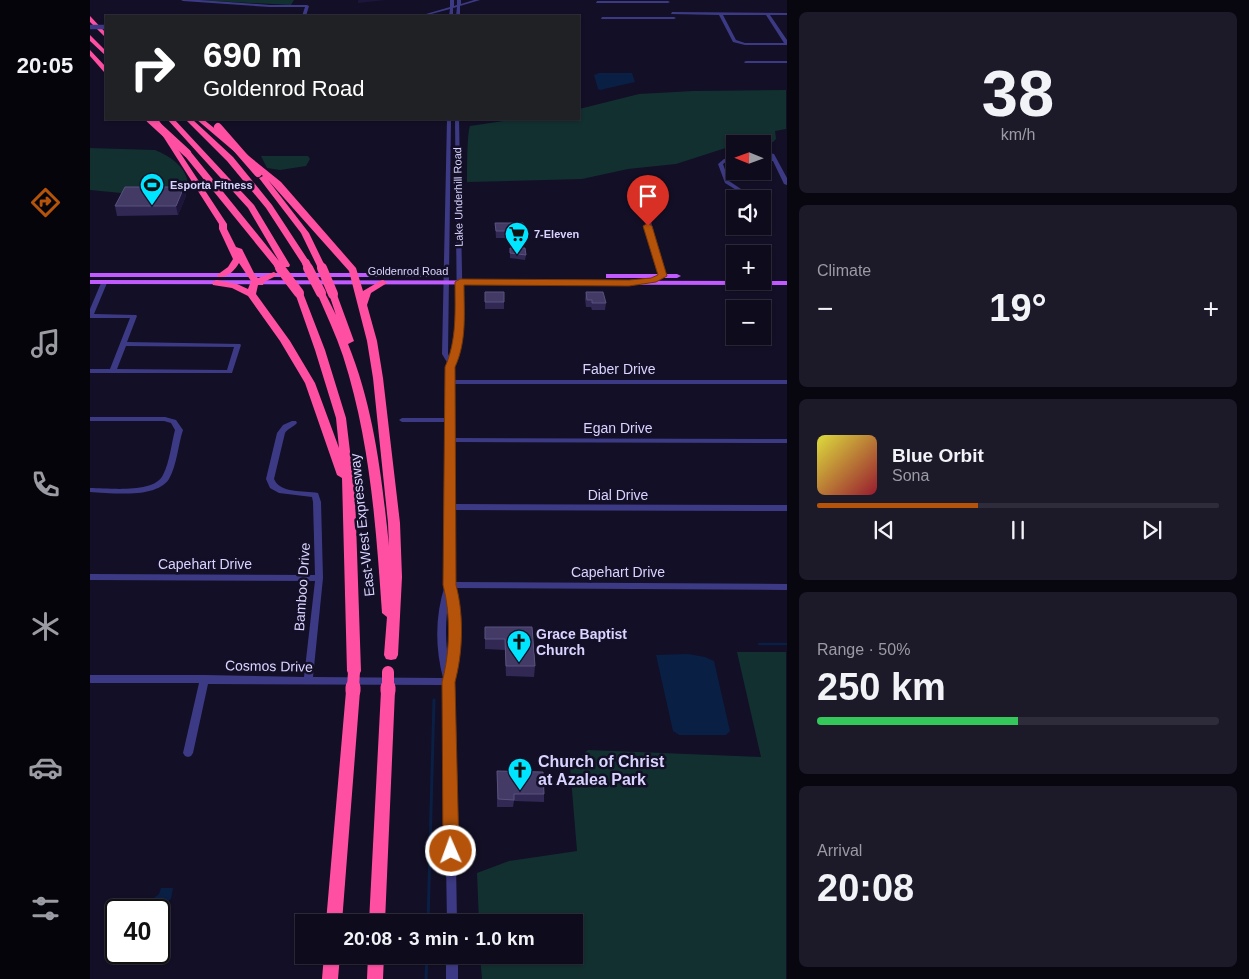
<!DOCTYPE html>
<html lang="en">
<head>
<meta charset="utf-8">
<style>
	body { margin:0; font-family:Helvetica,sans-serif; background:#1c1929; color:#f1f3f6; height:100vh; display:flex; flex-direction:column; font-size:19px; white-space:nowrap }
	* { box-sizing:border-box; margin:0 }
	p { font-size:16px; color:#9b9ba3 }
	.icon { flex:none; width:28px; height:28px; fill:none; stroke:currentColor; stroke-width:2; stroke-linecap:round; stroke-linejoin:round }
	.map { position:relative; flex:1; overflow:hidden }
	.drawer { display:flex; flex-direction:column; gap:12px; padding:12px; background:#08060f; width:462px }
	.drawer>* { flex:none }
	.top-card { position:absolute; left:15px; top:15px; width:475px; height:105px; border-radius:0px; box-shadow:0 1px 4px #0004,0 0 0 1px #2e2b3b; background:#202124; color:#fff; overflow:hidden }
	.needle { width:32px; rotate:271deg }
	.tools { position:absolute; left:636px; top:135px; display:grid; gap:10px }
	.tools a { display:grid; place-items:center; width:45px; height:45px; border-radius:0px; background:#0e0b1c; box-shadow:0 1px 4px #0004,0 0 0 1px #2e2b3b; font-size:25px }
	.speed { position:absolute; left:15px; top:899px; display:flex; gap:10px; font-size:25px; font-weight:700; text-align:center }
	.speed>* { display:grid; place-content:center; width:65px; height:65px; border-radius:50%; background:#0e0b1c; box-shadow:0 1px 4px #0004,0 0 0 1px #2e2b3b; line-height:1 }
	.speed .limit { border:2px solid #111; border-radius:8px; background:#fff; color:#111 }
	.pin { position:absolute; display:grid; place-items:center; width:42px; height:42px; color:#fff; margin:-51px -21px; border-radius:50% 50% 50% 0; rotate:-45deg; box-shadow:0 0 5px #0007 }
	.pin .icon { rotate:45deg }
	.me { position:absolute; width:55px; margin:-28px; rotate:358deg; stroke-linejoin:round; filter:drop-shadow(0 0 4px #0008) }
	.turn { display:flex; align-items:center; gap:18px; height:105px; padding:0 15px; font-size:22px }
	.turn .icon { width:65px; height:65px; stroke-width:2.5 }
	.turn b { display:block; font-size:35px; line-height:42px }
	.big { font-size:38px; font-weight:700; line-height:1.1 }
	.drawer .card { flex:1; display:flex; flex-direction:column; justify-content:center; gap:8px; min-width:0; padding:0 18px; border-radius:8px; background:#1c1929 }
	.drawer .dial { align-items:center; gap:0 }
	.dial b { font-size:65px; line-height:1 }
	.song { display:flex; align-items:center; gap:15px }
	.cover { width:60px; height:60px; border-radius:8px; background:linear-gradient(135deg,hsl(60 70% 55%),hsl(350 70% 35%)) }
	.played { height:5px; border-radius:2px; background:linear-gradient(90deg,#b45309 40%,#2e2b3b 40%) }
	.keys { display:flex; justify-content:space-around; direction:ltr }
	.heat { display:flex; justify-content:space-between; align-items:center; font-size:28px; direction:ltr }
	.charge { height:8px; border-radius:4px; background:linear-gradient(90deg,#34c759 50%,#2e2b3b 0) }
	.trip { position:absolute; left:205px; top:914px; width:288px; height:50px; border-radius:0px; background:#0e0b1c; box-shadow:0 1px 4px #0004,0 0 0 1px #2e2b3b; font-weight:700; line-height:50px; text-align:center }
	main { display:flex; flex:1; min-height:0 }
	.tabs { display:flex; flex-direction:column; width:90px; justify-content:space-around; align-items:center; background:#06040b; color:#9b9ba3 }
	.tabs .icon { width:35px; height:35px }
	.tabs .active { color:#b45309 }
	.tabs b { font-size:22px; color:#f1f3f6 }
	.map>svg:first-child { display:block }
</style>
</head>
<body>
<main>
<nav class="tabs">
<b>20:05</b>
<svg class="icon active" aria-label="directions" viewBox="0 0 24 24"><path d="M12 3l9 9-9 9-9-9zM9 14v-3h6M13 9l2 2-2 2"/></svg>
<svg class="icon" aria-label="music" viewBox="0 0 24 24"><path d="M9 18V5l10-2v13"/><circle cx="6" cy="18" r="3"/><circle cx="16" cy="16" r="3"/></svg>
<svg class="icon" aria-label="phone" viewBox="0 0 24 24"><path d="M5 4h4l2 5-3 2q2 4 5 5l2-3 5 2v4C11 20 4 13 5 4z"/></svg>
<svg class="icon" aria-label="climate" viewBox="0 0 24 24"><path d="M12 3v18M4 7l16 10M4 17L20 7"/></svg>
<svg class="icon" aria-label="car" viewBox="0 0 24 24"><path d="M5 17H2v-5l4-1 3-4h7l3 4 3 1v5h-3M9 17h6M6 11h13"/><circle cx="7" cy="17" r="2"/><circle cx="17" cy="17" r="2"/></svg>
<svg class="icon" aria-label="filters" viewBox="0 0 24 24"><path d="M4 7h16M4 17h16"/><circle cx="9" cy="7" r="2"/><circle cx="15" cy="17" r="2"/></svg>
</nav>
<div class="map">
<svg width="697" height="979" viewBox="0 0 697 979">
	<rect width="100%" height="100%" fill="#130f26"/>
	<path fill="#12302f" d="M 105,0 L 204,0 L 201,5 Z
		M 696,90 L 696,129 L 685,131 L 686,139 L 683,142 L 673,145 L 645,144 L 645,145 L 586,164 L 538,169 L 492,179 L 377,182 C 377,172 377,132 380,126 L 427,119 L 489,119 L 489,109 L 549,94 L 603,91 Z
		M 0,148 L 65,150 C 80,156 97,167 98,185 C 77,201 26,192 0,190 Z
		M 171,156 L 218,156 L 220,159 L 216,166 L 190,170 L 177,168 Z
		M 647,652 L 696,652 L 696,979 L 392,979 L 390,955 L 484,955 L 484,922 L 389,922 L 387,873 L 419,861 L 487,851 L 480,766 L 498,750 L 671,757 Z"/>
	<path fill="#0a1f44" d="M 509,73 L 542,73 L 545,82 L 510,90 L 508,89 L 504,75 Z
		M 598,654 L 615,657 L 624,661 L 640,731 L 636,735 L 589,735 L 583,731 L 566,655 Z
		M 71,888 L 83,888 L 81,899 L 67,909 L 60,901 L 69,894 Z"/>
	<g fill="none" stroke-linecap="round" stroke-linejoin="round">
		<path stroke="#0a1f44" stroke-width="2.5" d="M 669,644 L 697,644"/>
		<path stroke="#0a1f44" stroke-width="3" d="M 338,922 L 344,700
			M 336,979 L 337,955"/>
		<path fill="#3d3a85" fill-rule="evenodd" d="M 91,0 L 109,0 L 180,5 L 217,5 L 219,6 L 216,16 L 212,16 L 215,7 L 180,7 L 93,1 Z
			M 360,0 L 364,0 L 364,6 L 367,5 L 367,0 L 371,0 L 371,4 L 384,0 L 390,0 L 370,6 L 370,16 L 366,16 L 367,7 L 363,8 L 363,16 L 359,16 L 360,9 L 334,16 L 329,16 L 360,7 Z
			M 507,1 L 578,1 L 580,2 L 578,3 L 506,3 Z
			M 582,12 L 697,13 L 697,15 L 680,15 L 697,40 L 697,45 L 655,45 L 643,42 L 629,15 L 581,14 ZM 633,15 L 676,15 L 694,43 L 655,43 L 646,40 Z
			M 512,17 L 584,17 L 586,18 L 584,19 L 511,19 Z
			M 656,61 L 697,61 L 697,63 L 655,63 L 654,62 Z
			M 357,119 L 361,119 L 358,354 L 361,358 L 363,354 L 367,323 L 365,119 L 369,119 L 373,323 L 369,354 L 363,367 L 363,380 L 697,380 L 697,384 L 363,384 L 363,438 L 697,439 L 697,443 L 363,442 L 363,504 L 697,505 L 697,511 L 363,510 L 363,582 L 697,584 L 697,590 L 364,588 L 368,601 L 368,661 L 363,685 L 367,922 L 357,922 L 353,685 L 118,684 L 103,753 L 101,756 L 98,757 L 95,756 L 93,753 L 109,683 L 0,683 L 0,675 L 115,675 L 214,677 L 225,581 L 0,580 L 0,574 L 225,575 L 223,502 L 222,497 L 189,493 L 180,488 L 176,479 L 187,433 L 193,425 L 202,421 L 206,421 L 207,423 C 204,427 198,428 195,433 L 184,479 C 190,494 214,490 228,493 L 231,502 L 233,578 L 223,677 L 353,678 C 345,647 345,616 355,585 L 356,422 L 312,422 L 309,420 L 312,418 L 356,418 L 357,367 L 358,364 L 352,354 ZM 359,599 L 360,661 L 359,664 C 355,642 355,621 359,599 Z
			M 680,153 L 684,154 L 697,178 L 697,185 L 694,184 L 683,161 L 672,161 L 672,159 L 682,159 L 680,154 Z
			M 645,158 L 645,160 L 637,161 L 633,164 L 639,181 L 651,189 L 648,191 L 635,183 L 628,164 L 634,159 Z
			M 548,189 L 553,190 L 575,276 L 574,277 L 570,277 L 569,276 L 547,190 Z
			M 14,281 L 17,283 L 4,314 L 46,315 L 47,316 L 37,342 L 150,344 L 151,345 L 142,373 L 0,373 L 0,369 L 20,369 L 40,318 L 0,318 L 0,309 L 11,283 ZM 36,346 L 144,347 L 137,370 L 27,369 Z
			M 0,417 L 75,417 L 86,420 L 93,430 C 88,445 87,465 79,479 C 66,499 21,493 0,492 L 0,488 C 18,488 64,494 73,475 C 80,461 81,445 85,430 L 81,423 L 74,421 L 0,421 Z
			M 356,955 L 368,955 L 368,979 L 356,979 Z"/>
		<path fill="#c25bff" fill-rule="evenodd" d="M 0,273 L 352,273 L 356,275 L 352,277 L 0,277 Z
			M 516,274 L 587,274 L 591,276 L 587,278 L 516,278 Z
			M 0,280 L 697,281 L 697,285 L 0,284 Z"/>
		<path fill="#ff4fa3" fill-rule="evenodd" d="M 0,16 L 16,33 L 16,38 L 0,22 Z
			M 0,35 L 16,51 L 16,56 L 0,41 Z
			M 0,50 L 16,67 L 16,73 L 14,72 L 0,56 Z
			M 62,119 L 68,119 L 137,224 L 137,229 L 146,247 L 152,249 L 165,275 L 168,278 L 184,272 L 188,275 L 174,282 L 173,285 L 168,285 L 166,294 L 200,341 L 225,383 L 249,448 L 246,418 L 225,350 L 205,293 L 206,291 L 212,291 L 213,293 L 235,350 L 256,418 L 265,493 L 271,671 L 269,675 L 264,676 L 259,675 L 257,671 L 252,478 L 247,475 L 215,383 L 190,341 L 158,296 L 142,288 L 123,285 L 122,283 L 126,280 L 147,284 L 158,289 L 161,281 L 149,263 C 145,270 138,278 128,277 L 127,275 L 138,267 L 143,259 L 129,229 L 129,224 Z
			M 77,119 L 84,119 L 164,205 L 200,265 L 199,267 L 185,267 L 94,155 L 94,151 L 100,151 L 189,261 L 158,208 Z
			M 95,119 L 102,119 L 143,157 L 182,205 L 220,263 L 219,265 L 213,265 L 176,208 L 137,161 Z
			M 106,119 L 113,119 L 191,182 L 266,268 L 273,291 L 290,281 L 293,280 L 297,283 L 281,293 L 277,305 L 287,341 L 293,378 L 310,523 L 312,577 L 308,655 L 306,659 L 301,660 L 296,659 L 294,655 L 297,617 L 292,613 C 286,526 280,440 253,356 C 246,335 236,314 227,293 L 228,291 L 234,291 L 246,315 L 239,294 L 243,291 L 246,292 L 264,341 L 258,344 C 284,408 292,478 299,546 L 298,523 L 283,378 L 277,341 L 259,271 L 178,180 L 219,233 L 235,266 L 234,268 L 228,268 L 211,233 L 169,178 L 173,176 Z
			M 263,686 L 268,687 L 270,691 L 252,922 L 236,922 L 256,691 L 258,687 Z
			M 298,686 L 303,687 L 305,691 L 295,922 L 279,922 L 291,691 L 293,687 Z
			M 234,955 L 250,955 L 248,979 L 232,979 Z
			M 278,955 L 294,955 L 293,979 L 277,979 Z"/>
		<path stroke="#3d3a85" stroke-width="4.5" d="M 0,27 L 16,27"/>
		<path stroke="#ff4fa3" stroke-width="8" d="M 60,119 L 97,153
			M 128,127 L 168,173
			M 216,263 L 219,269
			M 188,265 L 191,269
			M 231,266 L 232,269"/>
		<path stroke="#ff4fa3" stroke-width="10" d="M 190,268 L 209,293
			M 218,268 L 231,293
			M 232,268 L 243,294"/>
		<path stroke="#ff4fa3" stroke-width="12" d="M 298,672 L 298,688
			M 263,688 L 264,671"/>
		<path stroke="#ff4fa3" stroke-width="15" d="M 298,687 L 298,691
			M 263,691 L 263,687"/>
	</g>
	<path fill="#312854" d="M 94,187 L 96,196 L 88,215 L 27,216 L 25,206 Z
		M 405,223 L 434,231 L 433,238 L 406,238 Z
		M 420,248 L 436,255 L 435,260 L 420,258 Z
		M 395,292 L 414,302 L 414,309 L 395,309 Z
		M 496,292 L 516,303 L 515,310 L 502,310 L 501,307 L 496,307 L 495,299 Z
		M 395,627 L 442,627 L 445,666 L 444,677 L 416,676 L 415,650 L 395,649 Z
		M 407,771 L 454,794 L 454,802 L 424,801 L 423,807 L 407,807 Z"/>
	<path fill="#1d163a" d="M 268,0 L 296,0 L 268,3 Z
		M 94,187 L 96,196 L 88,215 L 86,206 Z"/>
	<path fill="#433a66" stroke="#5a527e" d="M 35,187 L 94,187 L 86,206 L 25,206 Z
		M 405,223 L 433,223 L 434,231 L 406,231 Z
		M 420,248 L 435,248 L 436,255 L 420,253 Z
		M 395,292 L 414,292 L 414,302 L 395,302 Z
		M 496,292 L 513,292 L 516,303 L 502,303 L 502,300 L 497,300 Z
		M 395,627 L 442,627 L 445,666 L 416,666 L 415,639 L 395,639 Z
		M 407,771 L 453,772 L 454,794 L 424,794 L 424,800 L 408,799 Z"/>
	<path fill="#b45309" stroke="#753606" d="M 558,223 L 562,226 L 577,276 L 566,282 L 539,286 L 374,285 C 374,313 377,341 365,367 L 366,585 C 374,615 373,652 365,682 L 369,851 L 366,856 L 361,858 L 355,856 L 353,851 L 352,682 C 360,652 361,616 353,585 L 355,367 C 367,340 365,311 365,282 L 370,279 L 539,280 L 561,278 L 568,275 L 553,226 Z"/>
	<defs>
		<symbol id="stadium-pin" viewBox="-11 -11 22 30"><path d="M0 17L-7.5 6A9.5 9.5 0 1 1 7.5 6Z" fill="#00e5ff" stroke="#130f26"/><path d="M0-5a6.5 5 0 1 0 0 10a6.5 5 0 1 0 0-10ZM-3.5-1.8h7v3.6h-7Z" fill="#111"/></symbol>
		<symbol id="supermarket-pin" viewBox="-11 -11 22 30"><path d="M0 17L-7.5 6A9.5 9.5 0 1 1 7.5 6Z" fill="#00e5ff" stroke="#130f26"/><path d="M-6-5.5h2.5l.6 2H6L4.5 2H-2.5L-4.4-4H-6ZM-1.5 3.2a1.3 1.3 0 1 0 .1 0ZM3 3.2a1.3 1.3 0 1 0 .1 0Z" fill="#111"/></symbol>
		<symbol id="church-pin" viewBox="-11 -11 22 30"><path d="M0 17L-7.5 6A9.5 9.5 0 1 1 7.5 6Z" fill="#00e5ff" stroke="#130f26"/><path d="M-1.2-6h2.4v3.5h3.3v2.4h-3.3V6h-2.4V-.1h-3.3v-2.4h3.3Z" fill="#111"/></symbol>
	</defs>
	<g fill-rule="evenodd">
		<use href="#stadium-pin" x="48" y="171" width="28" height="38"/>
		<use href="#supermarket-pin" x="413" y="220" width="28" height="38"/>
		<use href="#church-pin" x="415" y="628" width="28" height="38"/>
		<use href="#church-pin" x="416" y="756" width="28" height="38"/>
	</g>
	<g text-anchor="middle" stroke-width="5" stroke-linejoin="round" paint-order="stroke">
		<g font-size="11" font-weight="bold" fill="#d9d4ff" stroke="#130f26" text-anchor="start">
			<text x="80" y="189">Esporta Fitness</text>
			<text x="444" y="238">7-Eleven</text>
		</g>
		<g font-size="11" fill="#d9d4ff" stroke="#130f26">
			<text transform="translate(368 197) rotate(-91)" y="4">Lake Underhill Road</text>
			<text x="318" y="275">Goldenrod Road</text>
		</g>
		<g font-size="14" fill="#d9d4ff" stroke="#130f26">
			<text x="529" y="374">Faber Drive</text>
			<text x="528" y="433">Egan Drive</text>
			<text x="528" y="500">Dial Drive</text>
			<text transform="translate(272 525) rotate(-96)" y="5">East-West Expressway</text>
			<text x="115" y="569">Capehart Drive</text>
			<text x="528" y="577">Capehart Drive</text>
			<text transform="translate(212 587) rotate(-86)" y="5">Bamboo Drive</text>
			<text transform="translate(179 666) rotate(1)" y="5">Cosmos Drive</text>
		</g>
		<g font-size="14" font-weight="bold" fill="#d9d4ff" stroke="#130f26" text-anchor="start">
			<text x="446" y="639">Grace Baptist<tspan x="446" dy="16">Church</tspan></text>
		</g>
		<g font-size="16" font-weight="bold" fill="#d9d4ff" stroke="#130f26" text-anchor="start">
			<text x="448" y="767">Church of Christ<tspan x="448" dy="18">at Azalea Park</tspan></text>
		</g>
	</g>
</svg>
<div class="tools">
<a><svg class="needle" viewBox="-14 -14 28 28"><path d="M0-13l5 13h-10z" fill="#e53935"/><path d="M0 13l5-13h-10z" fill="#9b9ba3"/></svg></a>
<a><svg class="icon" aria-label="sound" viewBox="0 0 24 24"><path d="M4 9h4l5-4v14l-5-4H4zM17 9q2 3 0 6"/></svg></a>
<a>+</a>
<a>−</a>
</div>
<div class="speed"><div class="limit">40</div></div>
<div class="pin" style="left:558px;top:226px;background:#d93025"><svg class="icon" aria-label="arrive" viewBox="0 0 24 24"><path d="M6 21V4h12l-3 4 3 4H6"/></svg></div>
<svg class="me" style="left:361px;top:851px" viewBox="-20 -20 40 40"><circle r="17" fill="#b45309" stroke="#fff" stroke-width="3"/><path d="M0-11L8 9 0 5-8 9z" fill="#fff"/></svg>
<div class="trip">20:08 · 3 min · 1.0 km</div>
<div class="top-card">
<div class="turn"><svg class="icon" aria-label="right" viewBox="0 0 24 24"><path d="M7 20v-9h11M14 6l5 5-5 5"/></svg><div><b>690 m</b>Goldenrod Road</div></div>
</div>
</div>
<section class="drawer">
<div class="card dial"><b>38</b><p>km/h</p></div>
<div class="card"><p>Climate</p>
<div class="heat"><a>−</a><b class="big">19°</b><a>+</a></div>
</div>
<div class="card">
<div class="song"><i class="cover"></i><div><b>Blue Orbit</b><p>Sona</p></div></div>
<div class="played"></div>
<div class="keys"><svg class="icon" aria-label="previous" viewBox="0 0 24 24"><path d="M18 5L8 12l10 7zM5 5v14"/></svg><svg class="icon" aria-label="pause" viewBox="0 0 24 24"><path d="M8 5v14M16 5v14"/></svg><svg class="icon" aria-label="next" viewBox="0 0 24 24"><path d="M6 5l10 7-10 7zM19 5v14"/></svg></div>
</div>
<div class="card"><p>Range · 50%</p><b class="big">250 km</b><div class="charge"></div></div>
<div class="card"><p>Arrival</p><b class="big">20:08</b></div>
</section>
</main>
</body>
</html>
